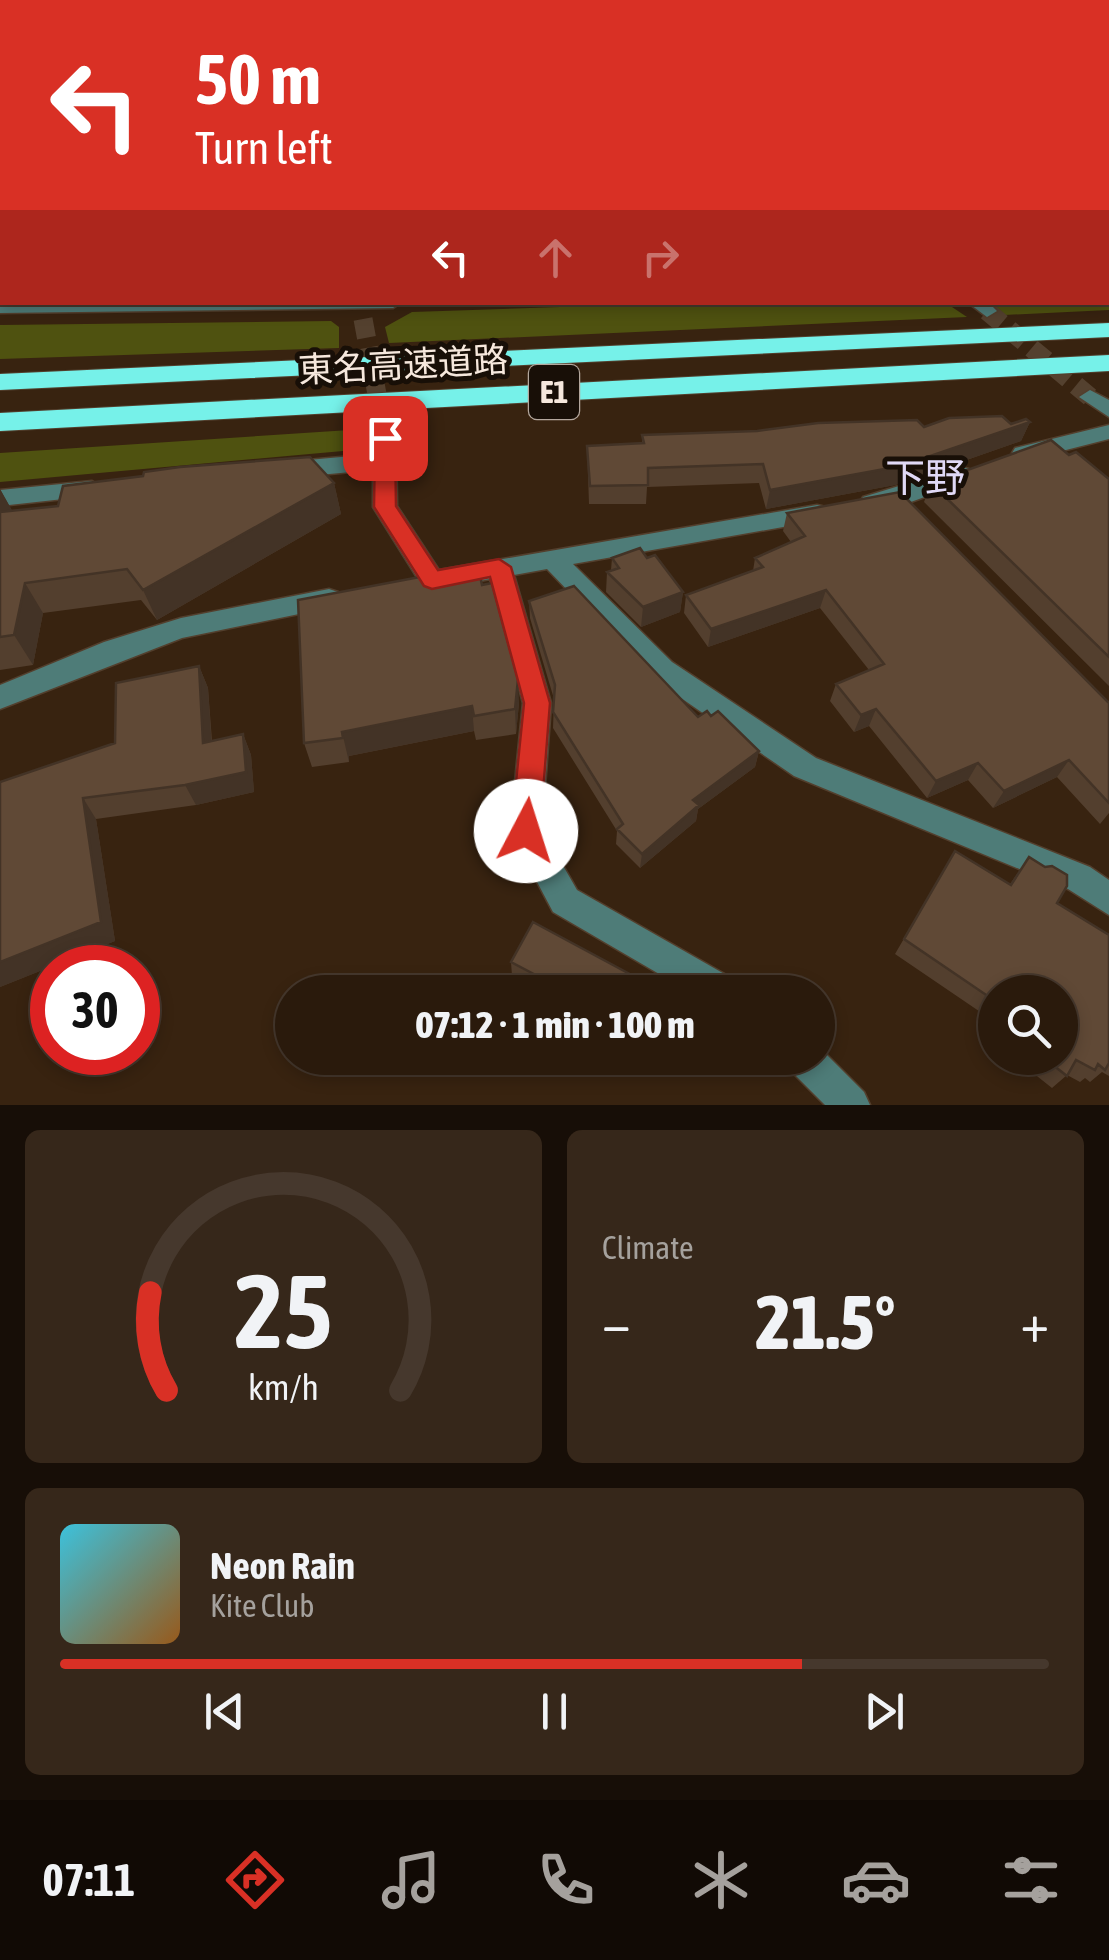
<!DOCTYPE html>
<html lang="en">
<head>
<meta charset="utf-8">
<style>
	body { margin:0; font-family:"Asap Condensed","Noto Sans JP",sans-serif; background:#36271a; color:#f1f3f6; height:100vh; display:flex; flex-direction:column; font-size:38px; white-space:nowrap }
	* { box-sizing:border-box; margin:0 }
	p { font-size:32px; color:#a5a19d }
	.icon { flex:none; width:55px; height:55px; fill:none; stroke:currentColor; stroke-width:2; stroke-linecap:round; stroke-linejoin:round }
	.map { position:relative; height:1105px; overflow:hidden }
	.details { display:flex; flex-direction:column; gap:25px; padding:25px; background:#170e07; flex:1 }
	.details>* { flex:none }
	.hud { position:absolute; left:0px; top:0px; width:1110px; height:305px; box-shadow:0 5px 15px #0003,0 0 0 2px #46382d; background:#d93025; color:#fff; overflow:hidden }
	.controls { position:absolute; left:978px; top:975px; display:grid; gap:20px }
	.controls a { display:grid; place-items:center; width:100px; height:100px; border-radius:50%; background:#2a1a0c; box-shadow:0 5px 15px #0003,0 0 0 2px #46382d; font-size:50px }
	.speed { position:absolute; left:30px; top:945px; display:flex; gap:20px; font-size:50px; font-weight:700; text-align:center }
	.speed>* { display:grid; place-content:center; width:130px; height:130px; border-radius:50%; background:#2a1a0c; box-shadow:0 5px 15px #0003,0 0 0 2px #46382d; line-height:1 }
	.speed .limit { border:15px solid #d22; background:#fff; color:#111 }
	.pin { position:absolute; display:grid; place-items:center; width:85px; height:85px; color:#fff; margin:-42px; border-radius:20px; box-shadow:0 5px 15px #0006 }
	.me { position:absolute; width:110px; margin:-55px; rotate:5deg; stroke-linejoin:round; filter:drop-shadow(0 0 8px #0008) }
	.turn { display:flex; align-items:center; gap:35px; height:210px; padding:0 30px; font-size:45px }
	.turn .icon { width:130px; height:130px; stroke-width:2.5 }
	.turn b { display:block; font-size:70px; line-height:85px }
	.lanes { display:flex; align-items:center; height:95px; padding:0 30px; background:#0003; justify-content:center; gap:50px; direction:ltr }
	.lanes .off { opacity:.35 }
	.big { font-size:75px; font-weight:800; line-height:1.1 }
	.details .tile { flex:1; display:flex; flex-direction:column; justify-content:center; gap:15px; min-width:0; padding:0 35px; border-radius:15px; background:#36271a }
	.details .dial { align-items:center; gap:0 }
	.dial svg { height:260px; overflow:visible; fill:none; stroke:#46382d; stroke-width:7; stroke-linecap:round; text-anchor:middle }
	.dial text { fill:#f1f3f6; stroke:none }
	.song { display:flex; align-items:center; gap:30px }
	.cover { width:120px; height:120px; border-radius:15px; background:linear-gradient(135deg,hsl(190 70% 55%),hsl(30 70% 35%)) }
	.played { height:10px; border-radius:5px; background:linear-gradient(90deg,#d93025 75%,#46382d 75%) }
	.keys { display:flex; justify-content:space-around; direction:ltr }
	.heat { display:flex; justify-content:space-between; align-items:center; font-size:55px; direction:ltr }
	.details .tiles { flex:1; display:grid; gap:25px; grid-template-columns:1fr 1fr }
	.tile:last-child { grid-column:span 2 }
	.trip { position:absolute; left:275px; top:975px; width:560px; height:100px; border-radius:50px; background:#2a1a0c; box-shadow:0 5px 15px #0003,0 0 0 2px #46382d; font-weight:800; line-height:100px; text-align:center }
	.dock { display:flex; height:160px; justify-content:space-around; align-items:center; background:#110a05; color:#a5a19d }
	.dock .icon { width:70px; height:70px }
	.dock .selected { color:#d93025 }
	.dock b { font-size:45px; color:#f1f3f6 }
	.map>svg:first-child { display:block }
</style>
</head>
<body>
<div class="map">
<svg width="1109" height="1105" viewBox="0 0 1109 1105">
	<rect width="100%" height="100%" fill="#382310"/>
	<path fill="#4f5210" d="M 1109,288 L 1109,310 L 1004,315 L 989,303 L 1108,302 Z
		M 678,303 L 946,303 L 967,317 L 389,343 L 385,327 L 412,312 Z
		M 331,321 L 339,327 L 339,348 L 0,359 L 0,325 Z
		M 365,429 L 363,442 L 343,451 L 0,482 L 0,453 Z"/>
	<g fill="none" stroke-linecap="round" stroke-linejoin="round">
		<path stroke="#54412f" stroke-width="19" stroke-dasharray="19 10" stroke-linecap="butt" d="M 987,311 L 1090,397
			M 363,319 L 379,405"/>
		<path stroke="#54412f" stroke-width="25" stroke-dasharray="25 12" stroke-linecap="butt" d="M 378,402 L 385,438"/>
		<defs>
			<path id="minor" d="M 0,109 L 2,110 L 2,118 L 0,119 Z
				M 1108,268 L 1109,268 L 1109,280 L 1108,279 Z
				M 0,301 L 2,302 L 402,302 L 393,308 L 0,313 Z
				M 967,302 L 988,302 L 997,311 L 987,317 Z
				M 1090,390 L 1109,400 L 1109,417 L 1079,397 Z
				M 1109,425 L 1109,439 L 1023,461 L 1012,453 L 1015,448 Z
				M 385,431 L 396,438 L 397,506 L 439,570 L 817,505 L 826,507 L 829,513 L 817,521 L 573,564 L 672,662 L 816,758 L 1090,867 L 1109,880 L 1109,915 L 1068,889 L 794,776 L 652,678 L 547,569 L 514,575 L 551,703 L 542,829 L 577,890 L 735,980 L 740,992 L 690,992 L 553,912 L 510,831 L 523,703 L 490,579 L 432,590 L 423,587 L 373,507 L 373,470 L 286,478 L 274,470 L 286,462 L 374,454 L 374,438 Z
				M 961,467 L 969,469 L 973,475 L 969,481 L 908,503 L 871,511 L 859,503 L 863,497 Z
				M 92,481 L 104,489 L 100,495 L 0,506 L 0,490 Z
				M 329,589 L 338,592 L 342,599 L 338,606 L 182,638 L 0,709 L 0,685 L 104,642 L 181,618 Z
				M 818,1046 L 864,1092 L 870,1105 L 825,1105 L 791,1071 L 786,1058 L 818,1058 Z"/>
			<path id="highway" d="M 1109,323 L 1109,337 L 0,390 L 0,374 Z
				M 1109,355 L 1109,371 L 0,431 L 0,413 Z"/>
		</defs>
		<use href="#minor" stroke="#533f2d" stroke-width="3"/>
		<use href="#highway" stroke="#533f2d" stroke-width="2"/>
		<use href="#minor" fill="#4e7c78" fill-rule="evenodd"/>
		<use href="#highway" fill="#76f1e9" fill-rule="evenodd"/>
	</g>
	<path fill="#533f2e" d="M 1030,422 L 1021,441 L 895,485 L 766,509 L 759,483 L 647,487 L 646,504 L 589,504 L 587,446 L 642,443 L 642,435 L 924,427 Z
		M 1069,455 L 1109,479 L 1109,686 L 924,502 L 931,483 Z
		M 334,483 L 341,514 L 157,620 L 141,600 L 43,613 L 33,665 L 0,670 L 0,489 L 12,511 Z
		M 787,513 L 1109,703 L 1109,813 L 1100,824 L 1057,777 L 993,808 L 968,780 L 927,798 L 869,726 L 854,732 L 830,701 L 836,684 L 869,670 L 820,608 L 708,647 L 684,613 L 686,595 L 753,571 L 755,558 L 791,542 L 783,531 Z
		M 612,558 L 647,558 L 683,592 L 680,612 L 641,627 L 606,592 L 607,572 L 611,570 Z
		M 482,585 L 519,703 L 516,734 L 476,740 L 474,731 L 349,756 L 349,762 L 312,767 L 304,743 Z
		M 529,601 L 698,717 L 711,716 L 759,751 L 755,767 L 698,809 L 696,821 L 640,868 L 616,844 L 617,831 L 553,728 L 554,699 L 530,618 Z
		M 199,666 L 208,688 L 212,741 L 243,734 L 251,755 L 254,792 L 196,805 L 96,819 L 115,941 L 0,987 L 0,782 L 115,743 Z
		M 955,851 L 1010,884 L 1029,857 L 1057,903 L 1109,935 L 1109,1076 L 1102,1072 L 1090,1082 L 1085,1078 L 1080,1082 L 1067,1075 L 1052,1088 L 1014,1058 L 1060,1058 L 995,992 L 995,1022 L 895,954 Z
		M 511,962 L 651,992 L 542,992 L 512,976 Z"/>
	<path fill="#433326" d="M 1030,422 L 1021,441 L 895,485 L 766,509 L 770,490 Z
		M 334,483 L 341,514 L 157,620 L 143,590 Z
		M 0,489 L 17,519 L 0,525 Z
		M 25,583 L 43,613 L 33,665 L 14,635 Z
		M 826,590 L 820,608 L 708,647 L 711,629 Z
		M 683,592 L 680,612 L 641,627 L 643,607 Z
		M 199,666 L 208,688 L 213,764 L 203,743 Z
		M 518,679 L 519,703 L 516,734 L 515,709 Z
		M 472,706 L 474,731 L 349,756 L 349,762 L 342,732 Z
		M 876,709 L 869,726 L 854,732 L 861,715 Z
		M 243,734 L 251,755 L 254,792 L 196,805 L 185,785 Z
		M 759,751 L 755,767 L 698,809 L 696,821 L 640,868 L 642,854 L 693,800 Z
		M 1069,760 L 1057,777 L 993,808 L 1004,791 Z
		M 978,763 L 968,780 L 927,798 L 936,781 Z
		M 83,798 L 96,819 L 115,941 L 0,987 L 0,962 Z"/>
	<path fill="#604936" stroke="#433326" stroke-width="2.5" d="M 0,0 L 761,0 L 763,2 L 2,2 L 2,53 L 0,53 L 0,13 L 2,7 L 0,6 Z
		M 840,0 L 1109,0 L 1109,240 L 1108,240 L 1108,2 L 824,2 Z
		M 0,115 L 2,115 L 2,269 L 0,270 Z
		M 1002,416 L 1011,424 L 1026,419 L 1030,422 L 901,466 L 770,490 L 763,464 L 648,468 L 648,485 L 590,486 L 587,446 L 644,443 L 642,435 L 757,431 L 818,423 L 917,420 L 924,427 L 949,418 Z
		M 1051,440 L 1069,455 L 1076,452 L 1109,479 L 1109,657 L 931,483 Z
		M 310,457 L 334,483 L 143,590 L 127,569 L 25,583 L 14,635 L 0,637 L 0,512 L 58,506 L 63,486 L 143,476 L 144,472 L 180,467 Z
		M 900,492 L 1109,703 L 1109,803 L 1069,760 L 1004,791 L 978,763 L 936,781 L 876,709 L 861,715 L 836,684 L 884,664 L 826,590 L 711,629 L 686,595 L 763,567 L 755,558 L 805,536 L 787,513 Z
		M 640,548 L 647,558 L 655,555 L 683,592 L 643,607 L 607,572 L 619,568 L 612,558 Z
		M 478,566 L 482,585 L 492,583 L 518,679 L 515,709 L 474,716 L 472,706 L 342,732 L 343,738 L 304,743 L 298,600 Z
		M 574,586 L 698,717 L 707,711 L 711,716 L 718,711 L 759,751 L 693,800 L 699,805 L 642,854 L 617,829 L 623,824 L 553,712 L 555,685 L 529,601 Z
		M 199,666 L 203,743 L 243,734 L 246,772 L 185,785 L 83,798 L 101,922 L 0,962 L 0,782 L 115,743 L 116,683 Z
		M 955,851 L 1011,885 L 1029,857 L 1045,867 L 1052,866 L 1067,875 L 1067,886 L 1057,903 L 1109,935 L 1109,1063 L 1105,1070 L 1098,1064 L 1095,1070 L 1076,1060 L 1067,1076 L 1044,1058 L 1060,1058 L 1060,992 L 995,992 L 995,1001 L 904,939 Z
		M 533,922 L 652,986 L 649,992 L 568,992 L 511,962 Z"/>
	<path fill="#d93025" stroke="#8d1f18" stroke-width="2.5" d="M 385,431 L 395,438 L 396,506 L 438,570 L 499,559 L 511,567 L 550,703 L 540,831 L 536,840 L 526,844 L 516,840 L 511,831 L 524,703 L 490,577 L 432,589 L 424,586 L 374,507 L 375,438 Z"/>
	<g text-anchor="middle" stroke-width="10" stroke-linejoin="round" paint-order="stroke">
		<rect fill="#180f07" stroke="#b3a79d" stroke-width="2.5" x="529" y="365" width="50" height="54" rx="8"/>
		<g font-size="32" font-weight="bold" fill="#f6e8dd">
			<text x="554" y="403">E1</text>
		</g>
		<g font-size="35" fill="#f6e8dd" stroke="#180f07">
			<text transform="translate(403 365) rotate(-3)" y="12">東名高速道路</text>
		</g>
		<g font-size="40" fill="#e0d9f6" stroke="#180f07">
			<text x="925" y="492">下野</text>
		</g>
	</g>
</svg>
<div class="controls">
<a><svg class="icon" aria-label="search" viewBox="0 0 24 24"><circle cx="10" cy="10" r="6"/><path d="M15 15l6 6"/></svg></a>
</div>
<div class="speed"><div class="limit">30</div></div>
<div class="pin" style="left:385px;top:438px;background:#d93025"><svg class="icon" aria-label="arrive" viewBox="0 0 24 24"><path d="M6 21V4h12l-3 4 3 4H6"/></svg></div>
<svg class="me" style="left:526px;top:831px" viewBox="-20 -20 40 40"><circle r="19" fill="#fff"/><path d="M0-13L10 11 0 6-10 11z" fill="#d93025"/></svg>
<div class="trip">07:12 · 1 min · 100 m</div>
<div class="hud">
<div class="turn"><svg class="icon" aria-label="left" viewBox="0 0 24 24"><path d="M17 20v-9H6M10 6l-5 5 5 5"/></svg><div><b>50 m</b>Turn left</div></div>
<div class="lanes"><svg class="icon" aria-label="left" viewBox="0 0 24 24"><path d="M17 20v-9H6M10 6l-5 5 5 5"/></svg><svg class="icon off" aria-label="ahead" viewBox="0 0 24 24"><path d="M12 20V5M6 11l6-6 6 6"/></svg><svg class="icon off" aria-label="right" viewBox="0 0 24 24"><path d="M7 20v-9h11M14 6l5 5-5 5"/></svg></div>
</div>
</div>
<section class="details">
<div class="tiles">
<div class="tile dial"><svg viewBox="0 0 100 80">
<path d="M14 69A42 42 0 1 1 86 69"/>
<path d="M14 69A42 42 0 0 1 9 39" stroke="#d93025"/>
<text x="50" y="56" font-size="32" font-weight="700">25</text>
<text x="50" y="72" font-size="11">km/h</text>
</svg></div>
<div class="tile"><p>Climate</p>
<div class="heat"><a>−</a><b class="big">21.5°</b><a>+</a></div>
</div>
<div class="tile">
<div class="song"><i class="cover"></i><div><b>Neon Rain</b><p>Kite Club</p></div></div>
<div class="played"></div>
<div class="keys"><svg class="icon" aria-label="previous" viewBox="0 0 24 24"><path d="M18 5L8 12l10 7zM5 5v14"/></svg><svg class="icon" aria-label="pause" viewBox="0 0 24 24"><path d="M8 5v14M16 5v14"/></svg><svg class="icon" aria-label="next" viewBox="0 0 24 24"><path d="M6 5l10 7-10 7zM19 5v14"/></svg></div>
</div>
</div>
</section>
<nav class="dock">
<b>07:11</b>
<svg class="icon selected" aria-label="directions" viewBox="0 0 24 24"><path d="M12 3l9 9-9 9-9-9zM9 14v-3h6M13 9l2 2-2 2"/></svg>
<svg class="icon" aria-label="music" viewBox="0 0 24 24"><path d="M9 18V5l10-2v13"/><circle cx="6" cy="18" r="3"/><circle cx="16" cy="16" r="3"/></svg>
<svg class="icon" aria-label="phone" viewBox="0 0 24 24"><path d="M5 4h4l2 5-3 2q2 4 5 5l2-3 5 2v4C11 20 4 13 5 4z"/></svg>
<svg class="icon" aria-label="climate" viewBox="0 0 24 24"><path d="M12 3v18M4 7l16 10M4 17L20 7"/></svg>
<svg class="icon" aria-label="car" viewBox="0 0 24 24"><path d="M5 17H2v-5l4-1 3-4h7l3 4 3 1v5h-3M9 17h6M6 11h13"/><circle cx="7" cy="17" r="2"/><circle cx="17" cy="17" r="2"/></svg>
<svg class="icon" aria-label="filters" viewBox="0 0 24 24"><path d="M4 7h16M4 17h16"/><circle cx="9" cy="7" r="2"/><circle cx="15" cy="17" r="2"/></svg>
</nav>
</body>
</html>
